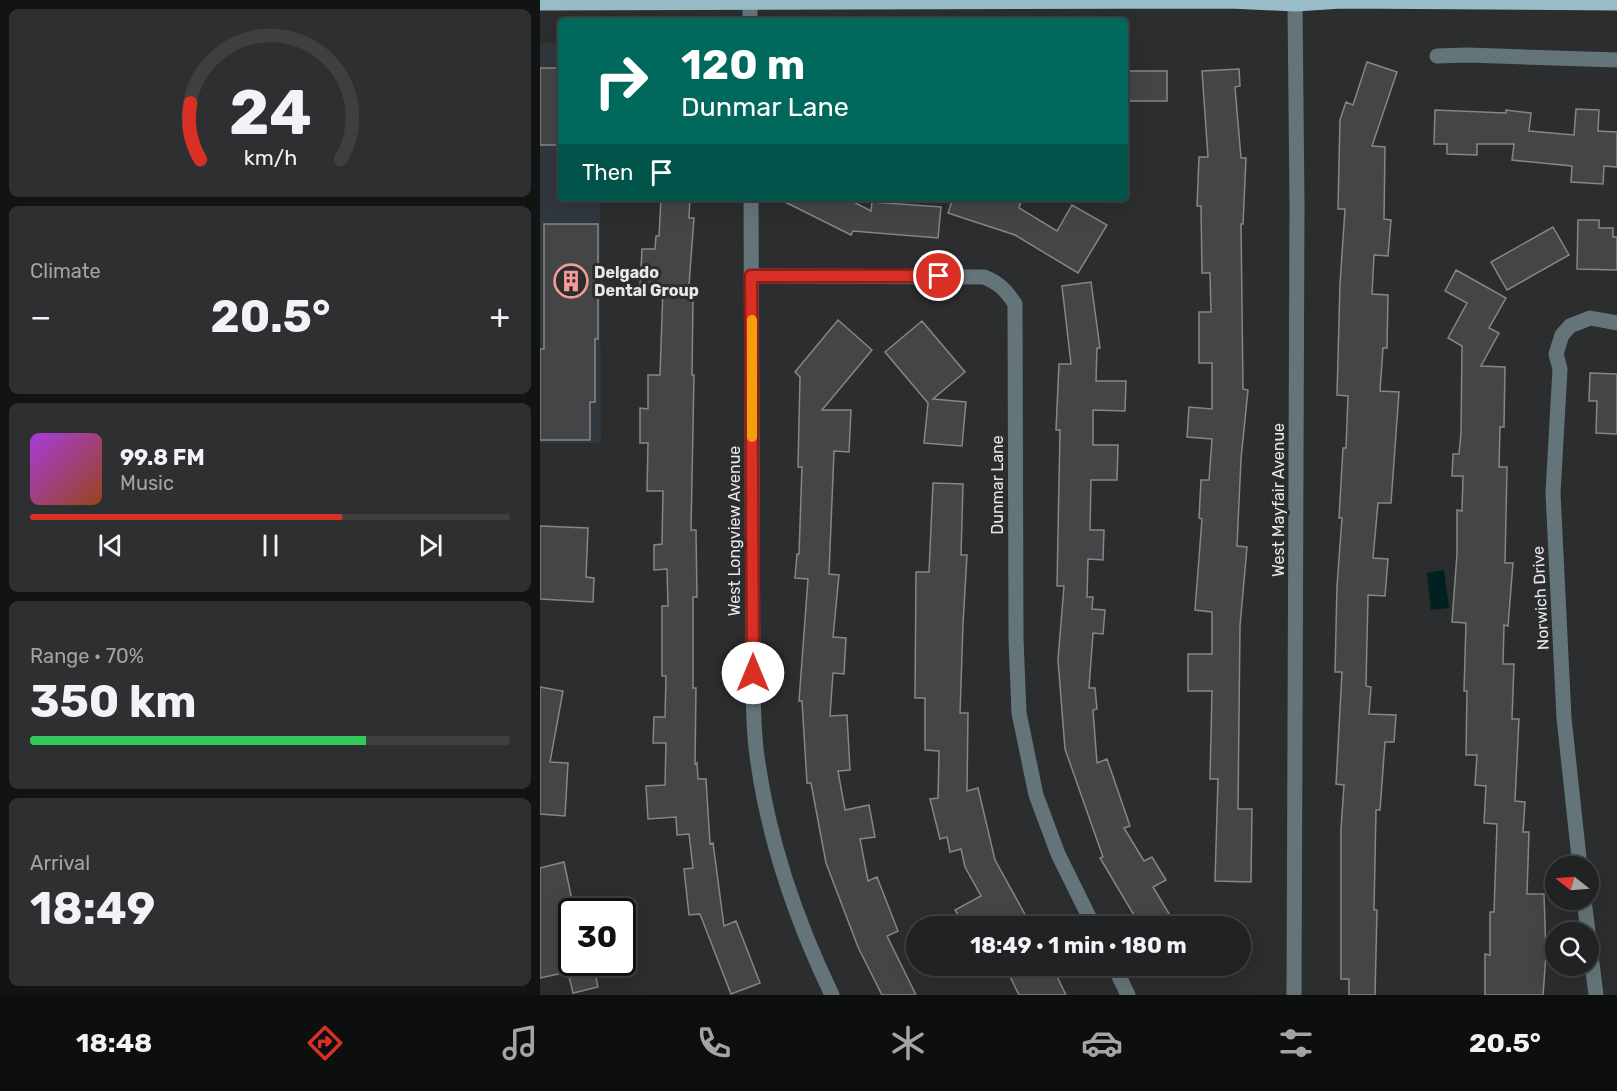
<!DOCTYPE html>
<html lang="en">
<head>
<meta charset="utf-8">
<style>
	body { margin:0; font-family:Rubik,sans-serif; background:#2d2f30; color:#f1f3f6; height:100vh; display:flex; flex-direction:column; font-size:22px; white-space:nowrap }
	* { box-sizing:border-box; margin:0 }
	p { font-size:20px; color:#a2a4a6 }
	.icon { flex:none; width:33px; height:33px; fill:none; stroke:currentColor; stroke-width:2; stroke-linecap:round; stroke-linejoin:round }
	.map { position:relative; flex:1; overflow:hidden }
	.sheet { display:flex; flex-direction:column; gap:9px; padding:9px; background:#121313; width:540px }
	.sheet>* { flex:none }
	.guide { position:absolute; left:18px; top:18px; width:570px; height:183px; border-radius:6px; box-shadow:0 6px 24px #0002,0 0 0 2px #3d3f41; background:#00695c; color:#fff; overflow:hidden }
	.needle { width:39px; rotate:287deg }
	.buttons { position:absolute; left:1005px; top:856px; display:grid; gap:12px }
	.buttons a { display:grid; place-items:center; width:54px; height:54px; border-radius:50%; background:#202223; box-shadow:0 6px 24px #0002,0 0 0 2px #3d3f41; font-size:30px }
	.speed { position:absolute; left:18px; top:898px; display:flex; gap:12px; font-size:30px; font-weight:700; text-align:center }
	.speed>* { display:grid; place-content:center; width:78px; height:78px; border-radius:50%; background:#202223; box-shadow:0 6px 24px #0002,0 0 0 2px #3d3f41; line-height:1 }
	.speed .limit { border:3px solid #111; border-radius:9px; background:#fff; color:#111 }
	.pin { position:absolute; display:grid; place-items:center; width:51px; height:51px; color:#fff; margin:-26px; border:3px solid #fff; border-radius:50%; box-shadow:0 2px 6px #0007 }
	.me { position:absolute; width:66px; margin:-33px; rotate:0deg; stroke-linejoin:round; filter:drop-shadow(0 0 4px #0008) }
	.turn { display:flex; align-items:center; gap:21px; height:126px; padding:0 24px; font-size:27px }
	.turn .icon { width:78px; height:78px; stroke-width:2.5 }
	.turn b { display:block; font-size:42px; line-height:51px }
	.then { display:flex; align-items:center; height:57px; padding:0 24px; background:#0003; gap:12px; font-size:22px }
	.big { font-size:45px; font-weight:700; line-height:1.1 }
	.sheet .card { flex:1; display:flex; flex-direction:column; justify-content:center; gap:9px; min-width:0; padding:0 21px; border-radius:9px; background:#2d2f30 }
	.sheet .dial { align-items:center; gap:0 }
	.dial svg { height:156px; overflow:visible; fill:none; stroke:#3d3f41; stroke-width:7; stroke-linecap:round; text-anchor:middle }
	.dial text { fill:#f1f3f6; stroke:none }
	.song { display:flex; align-items:center; gap:18px }
	.cover { width:72px; height:72px; border-radius:9px; background:linear-gradient(135deg,hsl(280 70% 55%),hsl(20 70% 35%)) }
	.played { height:6px; border-radius:3px; background:linear-gradient(90deg,#d93025 65%,#3d3f41 65%) }
	.keys { display:flex; justify-content:space-around; direction:ltr }
	.heat { display:flex; justify-content:space-between; align-items:center; font-size:33px; direction:ltr }
	.charge { height:9px; border-radius:4px; background:linear-gradient(90deg,#34c759 70%,#3d3f41 0) }
	.trip { position:absolute; left:366px; top:916px; width:345px; height:60px; border-radius:30px; background:#202223; box-shadow:0 6px 24px #0002,0 0 0 2px #3d3f41; font-weight:700; line-height:60px; text-align:center }
	.tab-bar { display:flex; height:96px; justify-content:space-around; align-items:center; background:#0d0e0e; color:#a2a4a6 }
	.tab-bar .icon { width:42px; height:42px }
	.tab-bar .active { color:#d93025 }
	.tab-bar b { font-size:27px; color:#f1f3f6 }
	main { display:flex; flex:1; min-height:0 }
	.map>svg:first-child { display:block }
</style>
</head>
<body>
<main>
<section class="sheet">
<div class="card dial"><svg viewBox="0 0 100 80">
<path d="M14 69A42 42 0 1 1 86 69"/>
<path d="M14 69A42 42 0 0 1 9 40" stroke="#d93025"/>
<text x="50" y="56" font-size="32" font-weight="700">24</text>
<text x="50" y="72" font-size="11">km/h</text>
</svg></div>
<div class="card"><p>Climate</p>
<div class="heat"><a>−</a><b class="big">20.5°</b><a>+</a></div>
</div>
<div class="card">
<div class="song"><i class="cover"></i><div><b>99.8 FM</b><p>Music</p></div></div>
<div class="played"></div>
<div class="keys"><svg class="icon" aria-label="previous" viewBox="0 0 24 24"><path d="M18 5L8 12l10 7zM5 5v14"/></svg><svg class="icon" aria-label="pause" viewBox="0 0 24 24"><path d="M8 5v14M16 5v14"/></svg><svg class="icon" aria-label="next" viewBox="0 0 24 24"><path d="M6 5l10 7-10 7zM19 5v14"/></svg></div>
</div>
<div class="card"><p>Range · 70%</p><b class="big">350 km</b><div class="charge"></div></div>
<div class="card"><p>Arrival</p><b class="big">18:49</b></div>
</section>
<div class="map">
<svg width="1077" height="995" viewBox="0 0 1077 995">
	<rect width="100%" height="100%" fill="#2b2d2f"/>
	<path fill="#30373d" d="M 21,42 L 21,198 L 60,198 L 61,443 L 0,443 L 0,43 Z"/>
	<path fill="#00211f" d="M 904,570 L 909,608 L 891,610 L 887,573 Z"/>
	<path fill="#444547" stroke="#858689" stroke-width="1.5" d="M 827,62 L 857,72 L 832,146 L 845,147 L 844,219 L 851,220 L 848,256 L 834,255 L 832,294 L 848,295 L 847,348 L 843,348 L 840,391 L 859,392 L 851,503 L 838,503 L 833,558 L 848,559 L 845,596 L 828,595 L 826,686 L 831,687 L 829,714 L 856,715 L 854,742 L 845,742 L 840,810 L 836,810 L 834,910 L 837,910 L 835,995 L 809,995 L 809,979 L 801,979 L 801,829 L 804,785 L 796,784 L 802,672 L 795,672 L 797,586 L 802,518 L 799,518 L 803,448 L 806,448 L 808,396 L 797,395 L 800,284 L 805,209 L 798,209 L 800,120 L 806,102 L 813,105 Z
		M 0,68 L 21,68 L 21,145 L 0,145 Z
		M 699,69 L 700,86 L 695,87 L 701,158 L 706,158 L 703,224 L 701,224 L 703,389 L 708,390 L 701,459 L 697,546 L 707,547 L 700,626 L 698,809 L 712,809 L 711,882 L 675,881 L 678,779 L 670,779 L 672,691 L 648,691 L 648,654 L 672,654 L 672,612 L 655,610 L 662,519 L 659,518 L 661,480 L 669,480 L 672,439 L 647,437 L 649,407 L 672,409 L 672,363 L 659,363 L 659,312 L 671,312 L 670,273 L 662,273 L 661,206 L 657,206 L 659,157 L 668,157 L 662,71 Z
		M 585,71 L 627,71 L 627,101 L 585,101 Z
		M 1036,109 L 1059,110 L 1058,131 L 1077,132 L 1077,167 L 1064,166 L 1063,184 L 1031,182 L 1032,166 L 972,160 L 974,144 L 937,144 L 937,155 L 907,154 L 907,144 L 894,144 L 895,110 L 966,113 L 966,110 L 991,113 L 989,131 L 1034,135 Z
		M 121,198 L 150,198 L 149,218 L 154,218 L 148,298 L 153,298 L 152,375 L 154,375 L 151,530 L 156,530 L 157,597 L 153,597 L 153,688 L 156,688 L 155,764 L 157,763 L 158,779 L 166,779 L 170,844 L 173,843 L 184,926 L 196,921 L 220,983 L 191,994 L 160,914 L 149,915 L 144,869 L 153,868 L 149,834 L 137,835 L 136,817 L 108,819 L 106,786 L 125,785 L 126,743 L 113,743 L 114,717 L 125,717 L 126,676 L 122,676 L 122,606 L 128,606 L 127,569 L 114,570 L 114,545 L 122,544 L 123,491 L 107,491 L 108,443 L 100,443 L 100,408 L 108,409 L 108,375 L 120,375 L 123,288 L 100,286 L 102,249 L 115,249 L 116,236 L 119,236 Z
		M 237,198 L 306,198 L 331,211 L 332,202 L 401,207 L 398,238 L 313,231 L 311,235 Z
		M 413,198 L 482,198 L 479,208 L 517,231 L 532,205 L 567,225 L 538,273 L 475,235 L 408,213 Z
		M 1038,220 L 1059,220 L 1059,228 L 1073,228 L 1073,237 L 1077,237 L 1077,270 L 1037,269 Z
		M 4,224 L 58,224 L 58,339 L 55,339 L 55,402 L 50,402 L 50,440 L 0,440 L 0,349 L 4,349 Z
		M 1013,227 L 1029,255 L 967,290 L 951,262 Z
		M 916,270 L 966,298 L 949,328 L 959,333 L 941,366 L 965,367 L 964,427 L 960,427 L 959,467 L 967,467 L 965,563 L 973,563 L 968,626 L 964,625 L 963,664 L 974,664 L 972,719 L 979,719 L 975,801 L 985,802 L 983,832 L 989,832 L 987,894 L 1004,894 L 1006,955 L 1003,995 L 945,995 L 945,954 L 950,955 L 950,912 L 954,912 L 957,824 L 944,823 L 946,786 L 935,785 L 937,755 L 926,755 L 927,691 L 924,691 L 926,623 L 912,622 L 917,554 L 917,510 L 922,511 L 923,476 L 912,476 L 913,454 L 919,454 L 921,433 L 922,346 L 908,338 L 927,303 L 905,291 Z
		M 551,282 L 560,348 L 557,348 L 556,381 L 586,381 L 585,411 L 553,410 L 553,445 L 578,445 L 577,480 L 551,480 L 550,530 L 564,530 L 563,560 L 548,559 L 547,597 L 553,597 L 552,609 L 565,610 L 563,634 L 553,633 L 549,688 L 555,688 L 557,709 L 553,710 L 557,763 L 567,759 L 590,826 L 584,828 L 604,861 L 612,857 L 626,880 L 613,887 L 637,927 L 601,927 L 560,858 L 563,857 L 525,749 L 518,660 L 524,586 L 517,586 L 520,430 L 516,430 L 519,364 L 531,364 L 522,286 Z
		M 298,320 L 332,350 L 282,410 L 311,410 L 309,452 L 294,451 L 289,574 L 299,575 L 293,637 L 306,638 L 304,674 L 293,673 L 290,716 L 307,715 L 310,770 L 298,771 L 305,810 L 329,805 L 335,837 L 320,839 L 328,881 L 337,877 L 358,931 L 347,936 L 376,995 L 342,995 L 318,947 L 286,863 L 271,783 L 267,783 L 262,701 L 259,701 L 268,579 L 255,578 L 257,554 L 259,554 L 262,467 L 258,467 L 260,377 L 255,372 Z
		M 382,321 L 425,372 L 393,399 L 426,402 L 422,446 L 384,443 L 388,403 L 345,352 Z
		M 1050,373 L 1077,374 L 1077,434 L 1056,433 L 1057,401 L 1049,401 Z
		M 393,483 L 423,484 L 421,555 L 427,555 L 423,624 L 420,713 L 428,713 L 427,791 L 438,788 L 455,860 L 492,927 L 425,927 L 415,910 L 441,896 L 425,867 L 421,849 L 410,852 L 407,837 L 400,839 L 390,799 L 398,798 L 399,751 L 385,750 L 385,698 L 375,698 L 376,572 L 389,572 Z
		M 0,526 L 48,528 L 46,577 L 54,578 L 53,602 L 0,599 Z
		M 0,687 L 23,691 L 10,762 L 28,763 L 25,816 L 0,814 Z
		M 24,862 L 34,910 L 32,910 L 32,963 L 53,963 L 58,987 L 33,993 L 28,972 L 0,978 L 0,868 Z
		M 465,966 L 512,966 L 526,995 L 479,995 Z"/>
	<g fill="none" stroke-linecap="round" stroke-linejoin="round">
		<path stroke="#64757a" stroke-width="15" d="M 210,0 L 210,21
			M 897,56 L 927,55 L 1077,60
			M 211,198 L 213,696 C 214,716 214,736 217,756 C 228,838 256,920 292,995
			M 211,276 L 444,277 C 459,283 466,290 475,304 L 476,639 L 479,713 L 496,795 L 518,854 L 554,927
			M 1040,867 L 1024,718 L 1013,493 L 1020,369 L 1016,354 L 1022,335 L 1030,326 L 1050,318 L 1077,323
			M 1044,900 L 1056,995
			M 574,966 L 588,995
			M 754,995 L 757,205 L 755,4"/>
		<path stroke="#99bdc8" stroke-width="15" d="M 0,3 L 690,1 L 755,4 L 802,1 L 1077,3"/>
	</g>
	<g fill="none" stroke-linecap="round" stroke-linejoin="round">
		<defs>
			<path id="route" d="M 213,673 L 211,276 L 399,276"/>
		</defs>
		<use href="#route" stroke="#8d1f18" stroke-width="15"/>
		<use href="#route" stroke="#d93025" stroke-width="10"/>
		<path stroke="#f59e0b" stroke-width="10" d="M 212,320 L 212,437"/>
	</g>
	<defs>
		<symbol id="building-ring" viewBox="-11 -11 22 22"><circle r="9.5" fill="#2b2d2f" stroke="#f59b98" stroke-width="1.5"/><path d="M-4-6H4V6H1V3H-1V6H-4ZM-2.5-4.3h1.7v1.8h-1.7ZM.8-4.3h1.7v1.8H.8ZM-2.5-1h1.7V.8h-1.7ZM.8-1h1.7V.8H.8Z" fill="#f59b98"/></symbol>
	</defs>
	<g fill-rule="evenodd">
		<use href="#building-ring" x="12" y="262" width="38" height="38"/>
	</g>
	<g text-anchor="middle" stroke-width="6" stroke-linejoin="round" paint-order="stroke">
		<g font-size="16" font-weight="bold" fill="#e6e8e9" stroke="#2b2d2f" text-anchor="start">
			<text x="54" y="278">Delgado<tspan x="54" dy="18">Dental Group</tspan></text>
		</g>
		<g font-size="16" fill="#e6e8e9" stroke="#2b2d2f">
			<text transform="translate(457 485) rotate(-90)" y="6">Dunmar Lane</text>
			<text transform="translate(738 500) rotate(-90)" y="6">West Mayfair Avenue</text>
			<text transform="translate(194 531) rotate(-90)" y="6">West Longview Avenue</text>
			<text transform="translate(1000 598) rotate(-93)" y="6">Norwich Drive</text>
		</g>
	</g>
</svg>
<div class="buttons">
<a><svg class="needle" viewBox="-14 -14 28 28"><path d="M0-13l5 13h-10z" fill="#e53935"/><path d="M0 13l5-13h-10z" fill="#a2a4a6"/></svg></a>
<a><svg class="icon" aria-label="search" viewBox="0 0 24 24"><circle cx="10" cy="10" r="6"/><path d="M15 15l6 6"/></svg></a>
</div>
<div class="speed"><div class="limit">30</div></div>
<div class="pin" style="left:399px;top:276px;background:#d93025"><svg class="icon" aria-label="arrive" viewBox="0 0 24 24"><path d="M6 21V4h12l-3 4 3 4H6"/></svg></div>
<svg class="me" style="left:213px;top:673px" viewBox="-20 -20 40 40"><circle r="19" fill="#fff"/><path d="M0-13L10 11 0 6-10 11z" fill="#d93025"/></svg>
<div class="trip">18:49 · 1 min · 180 m</div>
<div class="guide">
<div class="turn"><svg class="icon" aria-label="right" viewBox="0 0 24 24"><path d="M7 20v-9h11M14 6l5 5-5 5"/></svg><div><b>120 m</b>Dunmar Lane</div></div>
<div class="then">Then<svg class="icon" aria-label="arrive" viewBox="0 0 24 24"><path d="M6 21V4h12l-3 4 3 4H6"/></svg></div>
</div>
</div>
</main>
<nav class="tab-bar">
<b>18:48</b>
<svg class="icon active" aria-label="directions" viewBox="0 0 24 24"><path d="M12 3l9 9-9 9-9-9zM9 14v-3h6M13 9l2 2-2 2"/></svg>
<svg class="icon" aria-label="music" viewBox="0 0 24 24"><path d="M9 18V5l10-2v13"/><circle cx="6" cy="18" r="3"/><circle cx="16" cy="16" r="3"/></svg>
<svg class="icon" aria-label="phone" viewBox="0 0 24 24"><path d="M5 4h4l2 5-3 2q2 4 5 5l2-3 5 2v4C11 20 4 13 5 4z"/></svg>
<svg class="icon" aria-label="climate" viewBox="0 0 24 24"><path d="M12 3v18M4 7l16 10M4 17L20 7"/></svg>
<svg class="icon" aria-label="car" viewBox="0 0 24 24"><path d="M5 17H2v-5l4-1 3-4h7l3 4 3 1v5h-3M9 17h6M6 11h13"/><circle cx="7" cy="17" r="2"/><circle cx="17" cy="17" r="2"/></svg>
<svg class="icon" aria-label="filters" viewBox="0 0 24 24"><path d="M4 7h16M4 17h16"/><circle cx="9" cy="7" r="2"/><circle cx="15" cy="17" r="2"/></svg>
<b>20.5°</b>
</nav>
</body>
</html>
